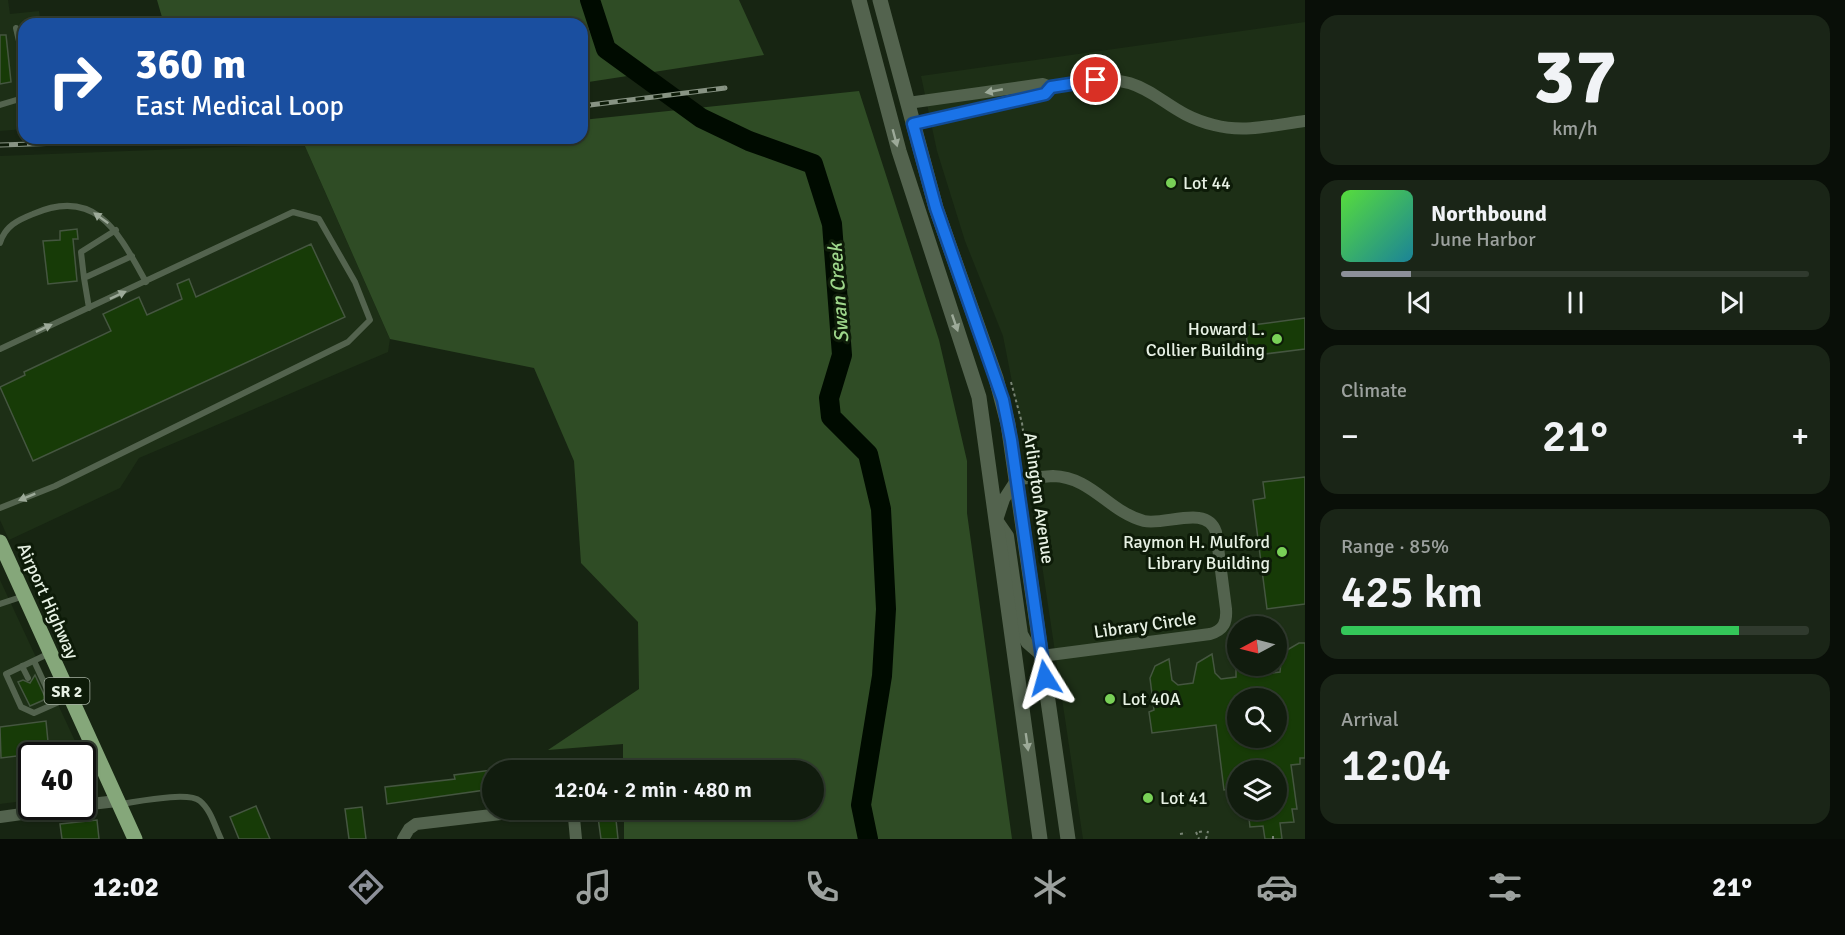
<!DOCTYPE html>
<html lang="en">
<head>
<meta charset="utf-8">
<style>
	body { margin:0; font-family:Signika,sans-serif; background:#1a2517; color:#f1f3f6; height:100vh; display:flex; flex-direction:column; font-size:22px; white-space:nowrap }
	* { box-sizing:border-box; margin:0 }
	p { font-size:20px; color:#9ca19e }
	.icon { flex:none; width:33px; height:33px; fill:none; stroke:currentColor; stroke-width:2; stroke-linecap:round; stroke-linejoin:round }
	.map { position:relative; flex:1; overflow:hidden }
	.sheet { display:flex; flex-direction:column; gap:15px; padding:15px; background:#090f08; width:540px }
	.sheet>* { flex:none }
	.hud { position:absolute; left:18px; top:18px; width:570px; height:126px; border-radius:18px; box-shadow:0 2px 4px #0004,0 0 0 2px #303a2e; background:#1a4fa0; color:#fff; overflow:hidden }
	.needle { width:39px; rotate:263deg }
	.controls { position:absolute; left:1227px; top:616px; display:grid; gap:12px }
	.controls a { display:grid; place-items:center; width:60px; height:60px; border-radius:50%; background:#111c0e; box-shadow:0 2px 4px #0004,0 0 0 2px #303a2e; font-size:30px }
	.speed { position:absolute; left:18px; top:742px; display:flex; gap:12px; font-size:30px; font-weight:700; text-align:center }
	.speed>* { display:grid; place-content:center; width:78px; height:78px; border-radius:50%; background:#111c0e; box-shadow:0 2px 4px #0004,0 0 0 2px #303a2e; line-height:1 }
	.speed .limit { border:3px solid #111; border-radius:9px; background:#fff; color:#111 }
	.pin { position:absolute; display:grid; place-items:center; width:51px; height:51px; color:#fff; margin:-26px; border:3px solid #fff; border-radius:50%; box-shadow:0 2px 6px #0007 }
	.me { position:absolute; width:66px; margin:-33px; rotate:352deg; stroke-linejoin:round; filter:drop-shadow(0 0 4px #0008) }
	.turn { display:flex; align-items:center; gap:21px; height:126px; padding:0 18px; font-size:27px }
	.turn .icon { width:78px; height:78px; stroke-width:2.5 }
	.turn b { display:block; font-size:42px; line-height:51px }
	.big { font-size:45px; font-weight:600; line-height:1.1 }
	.sheet .card { flex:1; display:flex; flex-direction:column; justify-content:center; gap:9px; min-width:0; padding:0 21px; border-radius:18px; background:#1a2517 }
	.sheet .dial { align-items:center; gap:0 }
	.dial b { font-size:78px; line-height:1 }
	.song { display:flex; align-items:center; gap:18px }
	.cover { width:72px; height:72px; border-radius:9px; background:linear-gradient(135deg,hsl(110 70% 55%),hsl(190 70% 35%)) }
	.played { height:6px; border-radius:3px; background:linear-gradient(90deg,#8c9099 15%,#303a2e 15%) }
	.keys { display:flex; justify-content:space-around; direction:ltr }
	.heat { display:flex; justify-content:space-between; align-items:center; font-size:33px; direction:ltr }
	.charge { height:9px; border-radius:4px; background:linear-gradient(90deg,#34c759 85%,#303a2e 0) }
	.trip { position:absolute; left:482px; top:760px; width:342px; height:60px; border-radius:30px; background:#111c0e; box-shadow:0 2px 4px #0004,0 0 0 2px #303a2e; font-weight:600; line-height:60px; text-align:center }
	.dock { display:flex; height:96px; justify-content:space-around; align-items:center; background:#070b06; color:#9ca19e }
	.dock .icon { width:42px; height:42px }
	.dock .on { color:#8c9099 }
	.dock b { font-size:27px; color:#f1f3f6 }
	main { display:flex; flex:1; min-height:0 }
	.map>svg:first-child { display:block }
</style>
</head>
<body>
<main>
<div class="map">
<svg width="1305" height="839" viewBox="0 0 1305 839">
	<rect width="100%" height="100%" fill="#172512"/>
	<path fill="#1d2f16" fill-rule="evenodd" d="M 0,0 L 8,0 L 10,14 L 39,11 L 41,24 L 24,24 L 24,129 L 0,131 Z
		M 1305,22 L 1305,839 L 1083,839 L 1023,438 L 1003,336 L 965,241 L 937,151 L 921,76 ZM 1238,627 L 1276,627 L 1276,666 L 1238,666 ZM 1238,699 L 1276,699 L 1276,738 L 1238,738 ZM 1238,771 L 1276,771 L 1276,810 L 1238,810 Z
		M 304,144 L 390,339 L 388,352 L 139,458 L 120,488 L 9,540 L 0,520 L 0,156 Z
		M 0,580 L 82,756 L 32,756 L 31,800 L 0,804 Z"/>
	<path fill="#2f4c25" d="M 157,0 L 739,0 L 764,55 L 582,83 L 582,24 L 164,24 Z
		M 859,91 L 939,340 L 967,461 L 967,513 L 1012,839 L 624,839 L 624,810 L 813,810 L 813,771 L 623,771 L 623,744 L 548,750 L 639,689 L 638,622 L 581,563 L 574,461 L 534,368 L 390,339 L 304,144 L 413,138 L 582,138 L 582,120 Z"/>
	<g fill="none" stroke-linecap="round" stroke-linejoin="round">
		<path stroke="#000b00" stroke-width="20" d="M 590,0 L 606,49 L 701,118 L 749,141 L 813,164 L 832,224 L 842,355 L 829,398 L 831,417 L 868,454 L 881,509 L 886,609 L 882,676 L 861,805 L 868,839"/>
	</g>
	<path fill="#173b07" stroke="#455640" stroke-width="1.5" fill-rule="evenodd" d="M 0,35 L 6,35 L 11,82 L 0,84 Z
		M 77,229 L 78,239 L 73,239 L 77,281 L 48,284 L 43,241 L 60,240 L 60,231 Z
		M 311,244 L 345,317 L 33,461 L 0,387 L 25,375 L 24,372 L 111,331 L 103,314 L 139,297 L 147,315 L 182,299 L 177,284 L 189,279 L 196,297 Z
		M 1305,318 L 1305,349 L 1249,356 L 1245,326 Z
		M 1305,477 L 1305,604 L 1267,609 L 1253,500 L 1265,498 L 1263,482 Z
		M 1299,643 L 1305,643 L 1305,758 L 1300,758 L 1300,764 L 1291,765 L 1297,809 L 1292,809 L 1294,822 L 1280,823 L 1282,839 L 1265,839 L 1263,826 L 1250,827 L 1248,810 L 1276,810 L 1276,771 L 1238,771 L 1238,788 L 1224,790 L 1216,725 L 1152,733 L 1149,712 L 1154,710 L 1150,678 L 1155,666 L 1169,659 L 1172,680 L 1178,685 L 1193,683 L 1197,663 L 1212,654 L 1215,673 L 1221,679 L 1236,677 L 1236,666 L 1258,666 L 1264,674 L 1280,672 L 1282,653 ZM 1238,699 L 1276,699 L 1276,738 L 1238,738 Z
		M 35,675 L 46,699 L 30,706 L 18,682 L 23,680 L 30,683 Z
		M 46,721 L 49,752 L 1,758 L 0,727 Z
		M 492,770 L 492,789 L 387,804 L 385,787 L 455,779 L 454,775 Z
		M 256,806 L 270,839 L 239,839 L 230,817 Z
		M 362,807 L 366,839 L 349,839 L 345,809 Z
		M 597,810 L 615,810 L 618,839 L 601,839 Z
		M 97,820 L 99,839 L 62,839 L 60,824 Z"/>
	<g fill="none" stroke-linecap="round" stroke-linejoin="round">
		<path stroke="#788474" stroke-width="2" stroke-dasharray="3 3" stroke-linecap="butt" d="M 1011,382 L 1022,423 L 1028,468
			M 1196,832 L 1199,839
			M 1199,832 L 1204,831
			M 1180,834 L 1186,833
			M 1273,836 L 1273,839
			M 1206,839 L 1208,831"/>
		<path stroke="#53634e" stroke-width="6" d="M 16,28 L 24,63
			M 0,105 L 23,98 L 24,93
			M 0,243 C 5,226 18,220 33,214 C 97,186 119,234 146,282
			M 84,278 L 81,252 L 116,230
			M 89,308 L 84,278 L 132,256
			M 0,349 L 293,212 L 319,219 L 355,282 L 370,320 L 348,342 L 55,486 L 0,508
			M 0,604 L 24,596
			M 50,653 L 6,674 L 21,707 L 34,713 L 70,697
			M 34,661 L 54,704
			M 22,666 L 28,678
			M 120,804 C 136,802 188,791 200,801 C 211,810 215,827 221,839"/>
		<path stroke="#53634e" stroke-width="12" d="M 908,103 L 1043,84 L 1051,87
			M 913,124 L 1045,94 C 1054,84 1066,84 1078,82 C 1152,69 1157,112 1214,125 C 1244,133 1275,125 1305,121
			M 1053,476 C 1092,477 1109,512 1144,521 C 1165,526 1207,504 1216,532 L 1226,609 C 1227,622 1224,630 1210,634 L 1042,656 L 1027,643 L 1022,634 L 1008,536 L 997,520 L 1004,499 L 1017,479 Z
			M 82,805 L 117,801
			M 566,810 L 574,818 L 576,839
			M 0,817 L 72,807
			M 403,839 L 409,829 L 416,824 L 534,810"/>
		<path stroke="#53634e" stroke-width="15" d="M 859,0 L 899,151 L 979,397 L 1040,839
			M 880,0 L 936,208 L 996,378 L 1008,424 L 1068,839"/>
		<path stroke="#85a77a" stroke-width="15" d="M 0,542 L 135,839"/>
		<defs>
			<path id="rail" d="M 582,106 L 725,88
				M 0,145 L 216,138"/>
		</defs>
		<use href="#rail" stroke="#879383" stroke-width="5"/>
		<use href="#rail" stroke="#0d1b08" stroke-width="3" stroke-dasharray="9" stroke-linecap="butt"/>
	</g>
	<defs><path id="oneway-solid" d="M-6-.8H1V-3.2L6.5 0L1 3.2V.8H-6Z" transform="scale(1.5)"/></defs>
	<g fill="#9daa99">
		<use href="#oneway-solid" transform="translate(994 91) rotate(169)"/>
		<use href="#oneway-solid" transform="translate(895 138) rotate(75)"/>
		<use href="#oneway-solid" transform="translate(101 218) rotate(-144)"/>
		<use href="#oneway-solid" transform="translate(118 295) rotate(-25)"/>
		<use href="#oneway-solid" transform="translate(955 323) rotate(71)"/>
		<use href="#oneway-solid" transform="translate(44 328) rotate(-25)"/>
		<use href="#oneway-solid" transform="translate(27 497) rotate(158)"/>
		<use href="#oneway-solid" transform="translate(1027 742) rotate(82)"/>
	</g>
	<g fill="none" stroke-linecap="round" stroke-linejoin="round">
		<defs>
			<path id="route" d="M 1045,678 L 1011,440 L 1003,400 L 936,208 L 913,124 L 1045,94 L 1051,87 L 1096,80"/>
		</defs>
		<use href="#route" stroke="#114b97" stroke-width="15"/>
		<use href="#route" stroke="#1a73e8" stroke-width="10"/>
	</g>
	<g fill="#79d157" stroke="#0d1b08" stroke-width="2">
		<circle cx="1171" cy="183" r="6"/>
		<circle cx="1277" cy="339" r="6"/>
		<circle cx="1282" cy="552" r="6"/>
		<circle cx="1110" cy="699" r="6"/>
		<circle cx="1148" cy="798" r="6"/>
	</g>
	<g text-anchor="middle" stroke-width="6" stroke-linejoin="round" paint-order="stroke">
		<rect fill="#0d1b08" stroke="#a6b1a2" stroke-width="1.5" x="44.5" y="678" width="45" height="26" rx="4.5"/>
		<g font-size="16" font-weight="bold" fill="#e7f1e4">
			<text x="67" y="697">SR 2</text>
		</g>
		<g font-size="18" fill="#e7f1e4" stroke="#0d1b08" text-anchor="start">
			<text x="1183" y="189">Lot 44</text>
			<text x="1265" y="335" text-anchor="end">Howard L.<tspan x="1265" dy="21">Collier Building</tspan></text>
			<text x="1270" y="548" text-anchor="end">Raymon H. Mulford<tspan x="1270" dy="21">Library Building</tspan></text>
			<text x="1122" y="705">Lot 40A</text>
			<text x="1160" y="804">Lot 41</text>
		</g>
		<g font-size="18" fill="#e7f1e4" stroke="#0d1b08">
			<text transform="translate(1039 498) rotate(82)" y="6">Arlington Avenue</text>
			<text transform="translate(48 601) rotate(66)" y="6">Airport Highway</text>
			<text transform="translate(1145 625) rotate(-8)" y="6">Library Circle</text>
		</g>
		<g font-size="20" font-style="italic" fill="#9ed78b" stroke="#0d1b08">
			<text transform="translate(838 293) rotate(-94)" y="7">Swan Creek</text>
		</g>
	</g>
</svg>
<div class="controls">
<a><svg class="needle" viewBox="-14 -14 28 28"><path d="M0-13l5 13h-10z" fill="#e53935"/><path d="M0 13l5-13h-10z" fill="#9ca19e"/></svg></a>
<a><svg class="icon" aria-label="search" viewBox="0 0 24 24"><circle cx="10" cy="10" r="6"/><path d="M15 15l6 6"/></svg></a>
<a><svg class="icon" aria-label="layers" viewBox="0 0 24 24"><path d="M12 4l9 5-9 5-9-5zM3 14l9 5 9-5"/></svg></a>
</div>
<div class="speed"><div class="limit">40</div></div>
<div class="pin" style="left:1096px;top:80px;background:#d93025"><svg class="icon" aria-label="arrive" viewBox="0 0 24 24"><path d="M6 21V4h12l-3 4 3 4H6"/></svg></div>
<svg class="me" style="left:1045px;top:678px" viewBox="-20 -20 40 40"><path d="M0-17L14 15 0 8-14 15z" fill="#1a73e8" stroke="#fff" stroke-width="4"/></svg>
<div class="trip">12:04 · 2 min · 480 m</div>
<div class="hud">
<div class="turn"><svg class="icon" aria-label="right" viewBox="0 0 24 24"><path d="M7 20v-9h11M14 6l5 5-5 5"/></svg><div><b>360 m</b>East Medical Loop</div></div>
</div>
</div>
<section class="sheet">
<div class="card dial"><b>37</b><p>km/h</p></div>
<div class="card">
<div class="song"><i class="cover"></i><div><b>Northbound</b><p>June Harbor</p></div></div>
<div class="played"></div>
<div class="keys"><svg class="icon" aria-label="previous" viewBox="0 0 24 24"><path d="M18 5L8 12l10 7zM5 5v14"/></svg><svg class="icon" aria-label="pause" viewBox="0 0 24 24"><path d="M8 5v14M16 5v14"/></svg><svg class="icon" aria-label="next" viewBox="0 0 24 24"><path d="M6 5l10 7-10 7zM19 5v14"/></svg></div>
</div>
<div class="card"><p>Climate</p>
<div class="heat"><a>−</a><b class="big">21°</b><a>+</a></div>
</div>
<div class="card"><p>Range · 85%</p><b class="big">425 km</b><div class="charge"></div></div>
<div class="card"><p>Arrival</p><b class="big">12:04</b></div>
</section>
</main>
<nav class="dock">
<b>12:02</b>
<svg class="icon on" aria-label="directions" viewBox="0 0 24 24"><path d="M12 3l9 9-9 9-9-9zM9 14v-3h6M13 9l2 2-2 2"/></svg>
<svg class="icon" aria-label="music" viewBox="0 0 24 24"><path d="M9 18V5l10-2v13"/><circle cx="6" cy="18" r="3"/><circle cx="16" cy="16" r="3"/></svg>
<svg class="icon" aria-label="phone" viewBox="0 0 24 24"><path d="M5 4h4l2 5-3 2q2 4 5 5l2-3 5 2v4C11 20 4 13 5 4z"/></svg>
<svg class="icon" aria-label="climate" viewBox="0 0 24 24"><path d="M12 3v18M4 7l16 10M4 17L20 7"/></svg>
<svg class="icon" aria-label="car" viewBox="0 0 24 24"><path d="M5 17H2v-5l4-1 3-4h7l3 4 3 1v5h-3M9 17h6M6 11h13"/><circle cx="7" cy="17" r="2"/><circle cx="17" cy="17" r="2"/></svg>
<svg class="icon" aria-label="filters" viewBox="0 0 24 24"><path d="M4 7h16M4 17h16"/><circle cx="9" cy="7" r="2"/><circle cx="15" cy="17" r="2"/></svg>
<b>21°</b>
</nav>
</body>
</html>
